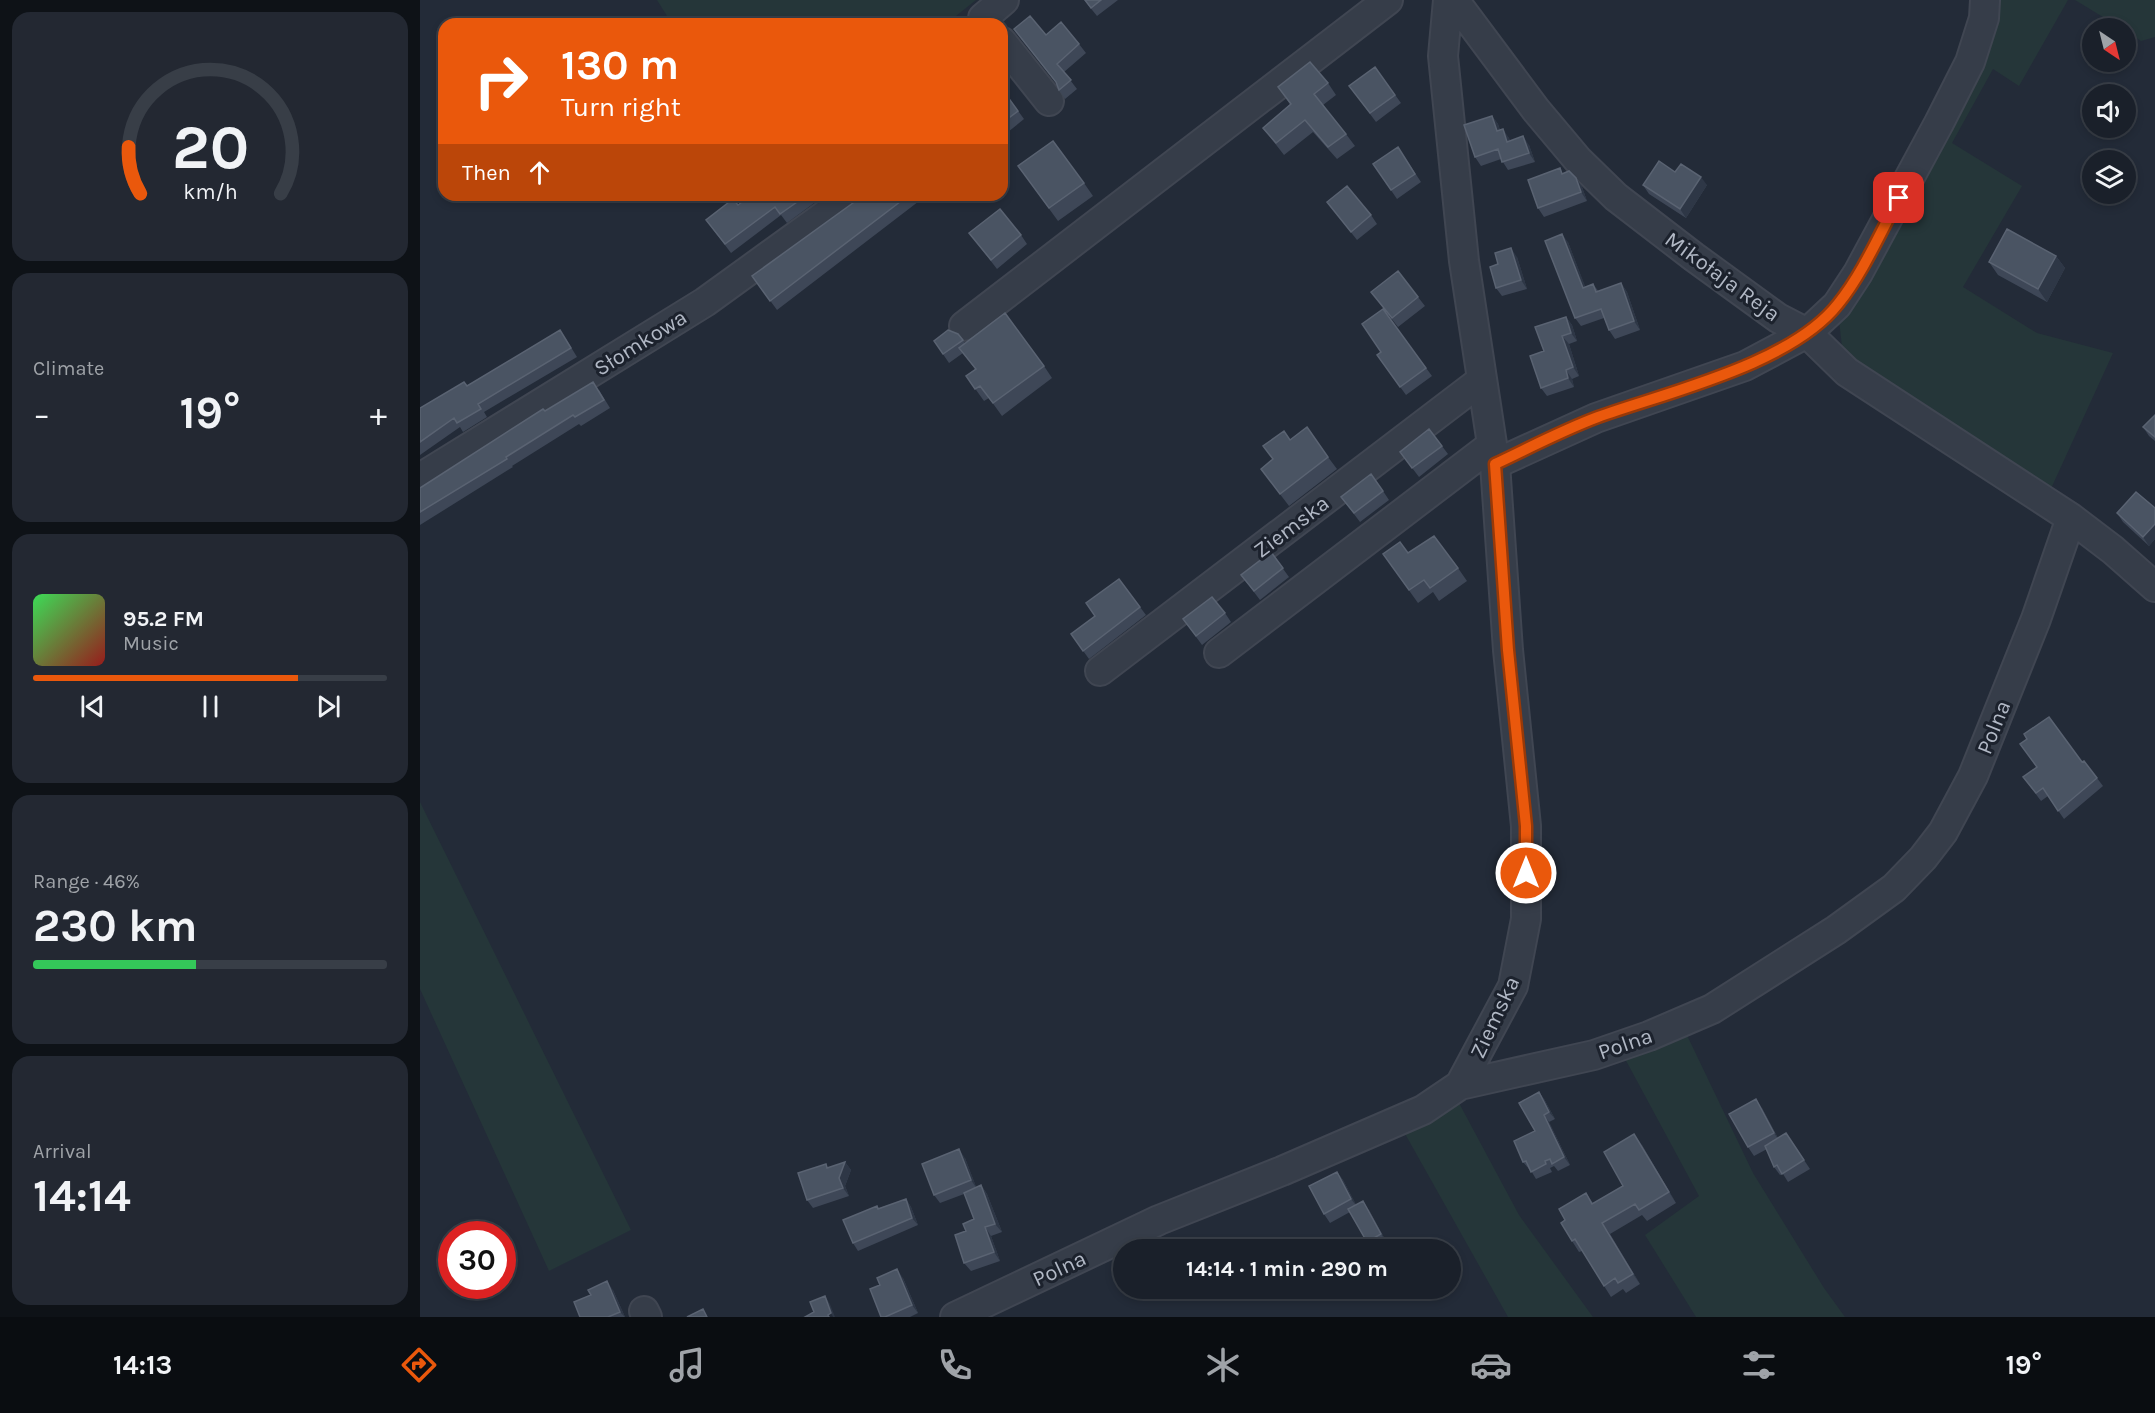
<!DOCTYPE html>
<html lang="en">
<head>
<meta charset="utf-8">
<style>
	body { margin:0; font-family:Karla,sans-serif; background:#232832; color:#f1f3f6; height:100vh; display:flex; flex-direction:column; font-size:22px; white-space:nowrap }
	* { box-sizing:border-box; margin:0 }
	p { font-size:20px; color:#9fa3a8 }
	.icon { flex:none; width:33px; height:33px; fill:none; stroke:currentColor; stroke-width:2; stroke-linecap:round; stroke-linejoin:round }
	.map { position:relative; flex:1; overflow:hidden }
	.panel { display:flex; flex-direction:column; gap:12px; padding:12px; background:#0e1217; width:420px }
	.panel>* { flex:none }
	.banner { position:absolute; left:18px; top:18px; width:570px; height:183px; border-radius:18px; box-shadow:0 3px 9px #0003,0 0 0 2px #383e47; background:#ea580c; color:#fff; overflow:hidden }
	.needle { width:39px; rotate:145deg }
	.buttons { position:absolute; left:1662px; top:18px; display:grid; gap:12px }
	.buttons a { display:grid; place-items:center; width:54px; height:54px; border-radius:50%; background:#1a202a; box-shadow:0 3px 9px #0003,0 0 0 2px #383e47; font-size:30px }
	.speed { position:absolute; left:18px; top:1221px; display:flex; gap:12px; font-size:30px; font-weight:700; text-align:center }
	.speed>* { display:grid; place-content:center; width:78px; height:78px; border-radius:50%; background:#1a202a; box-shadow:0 3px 9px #0003,0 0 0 2px #383e47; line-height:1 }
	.speed .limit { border:9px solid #d22; background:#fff; color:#111 }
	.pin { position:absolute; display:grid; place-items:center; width:51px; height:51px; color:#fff; margin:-26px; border-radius:12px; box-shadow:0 3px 9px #0006 }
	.me { position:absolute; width:66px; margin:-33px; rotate:0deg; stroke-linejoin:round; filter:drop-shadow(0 0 4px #0008) }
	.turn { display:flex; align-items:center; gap:21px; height:126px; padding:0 24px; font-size:27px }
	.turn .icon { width:78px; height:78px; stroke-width:2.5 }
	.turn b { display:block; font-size:42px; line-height:51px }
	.then { display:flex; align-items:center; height:57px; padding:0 24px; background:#0003; gap:12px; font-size:22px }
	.big { font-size:45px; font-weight:700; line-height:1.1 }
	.panel .widget { flex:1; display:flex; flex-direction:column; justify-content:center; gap:9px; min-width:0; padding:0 21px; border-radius:18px; background:#232832 }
	.panel .dial { align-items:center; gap:0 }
	.dial svg { height:156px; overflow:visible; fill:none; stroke:#383e47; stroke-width:7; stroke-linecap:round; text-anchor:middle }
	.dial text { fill:#f1f3f6; stroke:none }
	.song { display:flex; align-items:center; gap:18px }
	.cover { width:72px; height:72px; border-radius:9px; background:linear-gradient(135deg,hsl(130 70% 55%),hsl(0 70% 35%)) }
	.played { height:6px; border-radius:3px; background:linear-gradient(90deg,#ea580c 75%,#383e47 75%) }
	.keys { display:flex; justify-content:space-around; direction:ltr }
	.heat { display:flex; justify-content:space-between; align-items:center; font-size:33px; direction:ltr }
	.charge { height:9px; border-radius:4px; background:linear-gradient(90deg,#34c759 46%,#383e47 0) }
	.trip { position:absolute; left:693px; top:1239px; width:348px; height:60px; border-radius:30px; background:#1a202a; box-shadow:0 3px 9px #0003,0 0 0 2px #383e47; font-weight:700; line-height:60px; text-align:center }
	.tabs { display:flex; height:96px; justify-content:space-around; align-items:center; background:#0a0d11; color:#9fa3a8 }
	.tabs .icon { width:42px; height:42px }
	.tabs .on { color:#ea580c }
	.tabs b { font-size:27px; color:#f1f3f6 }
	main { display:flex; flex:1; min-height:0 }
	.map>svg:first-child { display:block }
</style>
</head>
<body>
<main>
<section class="panel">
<div class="widget dial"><svg viewBox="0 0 100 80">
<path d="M14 69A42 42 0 1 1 86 69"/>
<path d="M14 69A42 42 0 0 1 8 45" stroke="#ea580c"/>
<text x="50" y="56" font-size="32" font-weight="700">20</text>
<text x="50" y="72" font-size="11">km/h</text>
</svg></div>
<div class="widget"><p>Climate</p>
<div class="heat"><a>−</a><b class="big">19°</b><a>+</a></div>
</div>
<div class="widget">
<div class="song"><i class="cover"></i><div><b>95.2 FM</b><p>Music</p></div></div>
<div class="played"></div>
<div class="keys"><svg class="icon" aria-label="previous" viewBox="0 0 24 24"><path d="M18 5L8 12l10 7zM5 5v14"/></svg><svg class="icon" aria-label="pause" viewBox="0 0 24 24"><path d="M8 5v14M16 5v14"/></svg><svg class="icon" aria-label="next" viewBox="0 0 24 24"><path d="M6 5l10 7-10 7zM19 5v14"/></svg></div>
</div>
<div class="widget"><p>Range · 46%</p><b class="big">230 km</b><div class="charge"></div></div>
<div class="widget"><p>Arrival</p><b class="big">14:14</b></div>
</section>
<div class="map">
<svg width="1735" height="1317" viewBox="0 0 1735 1317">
	<rect width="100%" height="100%" fill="#232b38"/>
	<path fill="#253639" d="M 237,0 L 556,0 L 526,24 L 252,24 Z
		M 1575,0 L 1648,0 L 1599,86 L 1573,69 L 1532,143 L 1602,186 L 1543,287 L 1617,333 L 1693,353 L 1629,493 L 1449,373 L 1422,347 L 1419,320 L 1566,59 Z
		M 1655,0 L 1735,0 L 1735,37 L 1721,41 L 1706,31 L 1706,28 L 1701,28 Z
		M 0,802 L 211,1230 L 129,1271 L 0,989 Z
		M 1264,1029 L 1333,1173 L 1404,1288 L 1425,1317 L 1276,1317 L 1225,1235 L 1279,1196 L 1203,1055 Z
		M 1039,1103 L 1099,1215 L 1173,1317 L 1088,1317 L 984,1132 Z"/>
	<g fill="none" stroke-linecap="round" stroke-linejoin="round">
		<defs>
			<path id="minor" d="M 1028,0 L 1023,56 L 1044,261 L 1075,464 L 1088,650 L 1106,826 L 1106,919 L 1093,986 L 1040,1085
				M 1034,0 L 1116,110 L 1158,160 L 1196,197 L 1274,257 L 1358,318 L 1387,333 L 1427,372 L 1651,518 L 1693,550 L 1735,587
				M 568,24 L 563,18 L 584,0
				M 582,42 L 629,101
				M 544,326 L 968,0
				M 1075,464 L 1176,418 L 1325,366 L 1387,333 L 1417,305 L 1438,273 L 1519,123 L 1550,62 L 1564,18 L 1565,0
				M 0,478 L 285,302 L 433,195
				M 799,653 L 1072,445
				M 680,671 L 1062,380
				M 224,1311 L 227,1317
				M 535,1317 L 739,1220 L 862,1171 L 1003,1110 L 1040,1085 L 1174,1055 L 1229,1036 L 1292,1009 L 1416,930 L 1474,888 L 1503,858 L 1523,832 L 1553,776 L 1616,619 L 1651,518"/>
		</defs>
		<use href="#minor" stroke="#404652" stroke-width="32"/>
		<use href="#minor" stroke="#363d49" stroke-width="28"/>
	</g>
	<path fill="#3e4757" d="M 664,0 L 698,0 L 677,16 Z
		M 594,29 L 626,35 L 659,44 L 666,53 L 644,72 L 657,89 L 645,99 L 639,90 L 637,84 Z
		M 955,67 L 981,103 L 956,122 L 929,86 Z
		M 908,83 L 916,95 L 903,105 L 926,134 L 935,146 L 917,159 L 893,132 L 864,155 L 843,128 L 870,104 L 858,87 Z
		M 582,89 L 604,119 L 588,132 L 582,125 Z
		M 1072,116 L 1078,124 L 1080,130 L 1089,138 L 1090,141 L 1109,145 L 1115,162 L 1088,170 L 1081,159 L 1061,166 L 1055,157 Z
		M 978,147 L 1001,182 L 977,199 L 953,164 Z
		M 598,166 L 664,183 L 673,196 L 638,221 Z
		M 1143,173 L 1156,178 L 1162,187 L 1167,201 L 1124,217 L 1118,208 Z
		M 1223,185 L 1287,185 L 1266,218 L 1229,194 Z
		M 331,195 L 405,195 L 367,223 L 361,215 L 311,253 L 292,228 L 318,205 Z
		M 440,195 L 507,195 L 357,310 L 332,276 L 437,200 Z
		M 907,202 L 951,215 L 957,224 L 937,240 Z
		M 549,233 L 601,235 L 607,244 L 577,269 Z
		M 1148,242 L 1165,287 L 1173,284 L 1179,292 L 1201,283 L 1207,292 L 1220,330 L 1195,339 L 1189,330 L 1184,318 L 1161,326 L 1155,318 Z
		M 1636,256 L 1645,268 L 1627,302 L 1578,275 L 1569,262 Z
		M 1097,257 L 1107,289 L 1082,296 L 1076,288 L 1078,264 Z
		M 951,292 L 998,297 L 1005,306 L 978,327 Z
		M 963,309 L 1012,376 L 986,395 L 957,355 L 961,352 Z
		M 1146,317 L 1152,325 L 1157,341 L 1149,344 L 1159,376 L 1152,379 L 1154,387 L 1127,396 L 1121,388 L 1124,351 Z
		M 538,334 L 545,343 L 624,366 L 632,378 L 582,416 L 569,398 L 564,401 L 546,376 L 555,369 L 543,353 L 529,363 L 514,341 Z
		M 146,339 L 157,357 L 64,412 L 67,417 L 43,432 L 40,427 L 0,455 L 0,408 Z
		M 179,390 L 190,408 L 161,426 L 159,424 L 92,466 L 93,467 L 0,525 L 0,488 Z
		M 1735,415 L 1735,441 L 1729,436 L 1723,427 Z
		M 1009,429 L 1028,454 L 999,477 L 980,452 Z
		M 870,440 L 908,457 L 917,469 L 869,506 L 841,469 L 853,460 Z
		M 963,491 L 969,500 L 940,522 L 921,497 Z
		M 1735,508 L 1735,539 L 1729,546 L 1703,522 L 1697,513 Z
		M 851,552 L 869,577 L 840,600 L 821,575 Z
		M 988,553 L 1038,568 L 1047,581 L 1019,601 L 1013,592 L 998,603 L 963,554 Z
		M 699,579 L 726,615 L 669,659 L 651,634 L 675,616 Z
		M 805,613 L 811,622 L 782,645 L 763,619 Z
		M 1662,762 L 1677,778 L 1683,786 L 1644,819 L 1628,796 L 1621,801 L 1603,777 Z
		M 1119,1092 L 1124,1099 L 1135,1119 L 1129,1122 L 1150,1165 L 1138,1171 L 1134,1166 L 1130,1168 L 1132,1172 L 1116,1179 L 1110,1169 L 1109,1169 L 1103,1162 L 1115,1131 Z
		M 1342,1108 L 1358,1138 L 1372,1142 L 1390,1169 L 1368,1182 L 1363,1174 L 1360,1175 L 1354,1167 L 1347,1149 L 1334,1156 L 1328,1147 Z
		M 1222,1145 L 1256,1203 L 1227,1221 L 1222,1215 L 1190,1234 L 1220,1284 L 1206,1293 L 1203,1289 L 1191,1297 L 1162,1251 L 1159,1252 L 1152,1241 L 1145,1220 L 1166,1193 L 1173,1203 L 1203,1186 Z
		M 545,1158 L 556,1187 L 561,1185 L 567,1194 L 582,1232 L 571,1236 L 580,1261 L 551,1271 L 544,1263 L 546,1231 L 554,1219 L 544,1194 L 520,1203 L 514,1195 Z
		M 425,1162 L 431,1170 L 425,1186 L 429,1196 L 393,1208 L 387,1200 L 406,1164 L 408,1168 Z
		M 917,1172 L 923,1180 L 936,1205 L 949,1210 L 967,1243 L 955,1250 L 952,1250 L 930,1212 L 910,1223 L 904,1214 Z
		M 486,1199 L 491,1207 L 498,1225 L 438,1251 L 433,1243 L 457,1206 L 459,1208 Z
		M 483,1278 L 498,1313 L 490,1317 L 461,1317 Z
		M 846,1288 L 860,1288 L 849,1294 Z
		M 193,1290 L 205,1317 L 160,1317 L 171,1295 Z"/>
	<path fill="#2e3746" d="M 1072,116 L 1078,124 L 1083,140 L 1077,131 Z
		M 1083,129 L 1089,138 L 1093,151 L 1087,142 Z
		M 1103,136 L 1109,145 L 1115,162 L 1109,153 Z
		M 1281,177 L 1287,185 L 1266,218 L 1260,209 Z
		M 1156,178 L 1162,187 L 1167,201 L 1161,192 Z
		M 1142,234 L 1148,242 L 1169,296 L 1163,288 Z
		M 1091,248 L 1097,257 L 1107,289 L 1101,280 Z
		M 1636,256 L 1645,268 L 1627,302 L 1618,289 Z
		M 1201,283 L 1207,292 L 1220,330 L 1214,321 Z
		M 1146,317 L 1152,325 L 1157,341 L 1151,333 Z
		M 1142,336 L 1149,344 L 1159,376 L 1153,367 Z
		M 1146,370 L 1152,379 L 1154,387 L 1148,378 Z
		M 1735,524 L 1735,539 L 1729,546 L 1723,537 Z
		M 1119,1092 L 1124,1099 L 1135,1119 L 1129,1112 Z
		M 1336,1099 L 1342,1108 L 1360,1142 L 1354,1133 Z
		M 1124,1115 L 1129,1122 L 1150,1165 L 1144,1157 Z
		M 1214,1134 L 1222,1145 L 1256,1203 L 1249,1192 Z
		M 539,1149 L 545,1158 L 557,1189 L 551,1180 Z
		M 425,1162 L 431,1170 L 425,1186 L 429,1196 L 423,1188 L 419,1178 Z
		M 917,1172 L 923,1180 L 938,1208 L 931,1199 Z
		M 561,1185 L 567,1194 L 582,1232 L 575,1224 Z
		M 486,1199 L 491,1207 L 498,1225 L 492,1218 Z
		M 943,1201 L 949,1210 L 967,1243 L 961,1234 Z
		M 1182,1223 L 1190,1234 L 1220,1284 L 1213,1274 Z
		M 565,1227 L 571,1236 L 580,1261 L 574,1252 Z
		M 477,1269 L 483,1278 L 498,1313 L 492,1305 Z
		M 187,1281 L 193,1290 L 205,1317 L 200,1312 Z
		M 405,1296 L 410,1304 L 415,1317 L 413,1317 L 411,1313 Z"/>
	<path fill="#4a5463" stroke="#5a6372" stroke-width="1.5" d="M 665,0 L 681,0 L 671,8 Z
		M 610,16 L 626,35 L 641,22 L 659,44 L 637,64 L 651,80 L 639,90 L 636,82 L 594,29 Z
		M 890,62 L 908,83 L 894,94 L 926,134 L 908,147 L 885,120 L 856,143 L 843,128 L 871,104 L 858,87 Z
		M 955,67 L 975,95 L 950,113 L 929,86 Z
		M 582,89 L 598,111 L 582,123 Z
		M 1072,116 L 1077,131 L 1083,129 L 1087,142 L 1103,136 L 1109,153 L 1082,162 L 1078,149 L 1055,157 L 1044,125 Z
		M 633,141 L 664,183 L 629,208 L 598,166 Z
		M 978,147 L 995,174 L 971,190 L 953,164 Z
		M 1239,161 L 1255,172 L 1261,164 L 1281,177 L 1260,209 L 1223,185 Z
		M 1140,168 L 1142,174 L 1149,171 L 1156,178 L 1161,192 L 1118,208 L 1108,180 Z
		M 927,186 L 951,215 L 931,232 L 907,202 Z
		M 331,195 L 387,195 L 360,214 L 355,207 L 305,244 L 286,220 L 313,199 L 318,205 Z
		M 440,195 L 489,195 L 350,301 L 332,276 L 437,200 Z
		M 580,209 L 601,235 L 571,260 L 549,233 Z
		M 1587,229 L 1636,256 L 1618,289 L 1569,262 Z
		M 1142,234 L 1163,288 L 1173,284 L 1176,292 L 1201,283 L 1214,321 L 1189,330 L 1181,309 L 1155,318 L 1125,241 Z
		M 1091,248 L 1101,280 L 1076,288 L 1070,267 L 1078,264 L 1075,253 Z
		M 978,271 L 998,297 L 972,318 L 951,292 Z
		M 963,309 L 1006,368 L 980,387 L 957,355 L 961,352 L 942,324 Z
		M 585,313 L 624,366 L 573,403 L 560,386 L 555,389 L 546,376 L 556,369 L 539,348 Z
		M 1146,317 L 1151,333 L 1142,336 L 1153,367 L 1146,370 L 1148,378 L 1121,388 L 1110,356 L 1124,351 L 1115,327 Z
		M 140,330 L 151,348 L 58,404 L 61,409 L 37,423 L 34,418 L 0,442 L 0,408 L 44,382 L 47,386 Z
		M 528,330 L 538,334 L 543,340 L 523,354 L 514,341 Z
		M 173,382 L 184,400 L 155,417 L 153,415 L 86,457 L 87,459 L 0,512 L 0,488 L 123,409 L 125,411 Z
		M 1735,415 L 1735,437 L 1723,427 Z
		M 887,427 L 908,457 L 860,494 L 841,469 L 853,459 L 843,446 L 864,431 L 870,440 Z
		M 1009,429 L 1022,446 L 992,468 L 980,452 Z
		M 951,474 L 963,491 L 934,513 L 921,497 Z
		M 1716,492 L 1735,508 L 1735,524 L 1723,537 L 1697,513 Z
		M 1014,536 L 1038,568 L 1010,588 L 1004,580 L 989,590 L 963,554 L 980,542 L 988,553 Z
		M 851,552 L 863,568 L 834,591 L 821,575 Z
		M 699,579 L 720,607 L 663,651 L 651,634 L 675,616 L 666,603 Z
		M 792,597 L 805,613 L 776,636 L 763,619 Z
		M 1629,717 L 1662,762 L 1664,761 L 1677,778 L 1638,811 L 1623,788 L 1616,793 L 1603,777 L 1617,767 L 1600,744 L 1607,739 L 1604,734 Z
		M 1119,1092 L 1129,1112 L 1124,1115 L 1144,1157 L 1132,1164 L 1130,1159 L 1125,1161 L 1126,1164 L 1111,1172 L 1106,1161 L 1103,1162 L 1094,1141 L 1115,1131 L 1099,1103 Z
		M 1336,1099 L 1354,1133 L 1328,1147 L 1309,1114 Z
		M 1366,1133 L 1384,1160 L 1362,1174 L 1357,1165 L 1354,1167 L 1345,1146 Z
		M 1214,1134 L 1249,1192 L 1219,1210 L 1215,1204 L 1182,1223 L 1213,1274 L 1198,1283 L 1195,1278 L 1184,1286 L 1155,1239 L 1152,1241 L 1141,1223 L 1145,1220 L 1139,1209 L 1166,1193 L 1172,1204 L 1203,1186 L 1184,1152 Z
		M 539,1149 L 551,1180 L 514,1195 L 502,1164 Z
		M 425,1162 L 419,1178 L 423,1188 L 387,1200 L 378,1173 L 406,1164 L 407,1168 Z
		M 917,1172 L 931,1199 L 904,1214 L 889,1186 Z
		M 561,1185 L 575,1224 L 565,1227 L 574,1252 L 544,1263 L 535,1235 L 546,1231 L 543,1224 L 554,1219 L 544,1193 Z
		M 486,1199 L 492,1218 L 433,1243 L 423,1220 L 457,1206 L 458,1209 Z
		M 943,1201 L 961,1234 L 947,1242 L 928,1209 Z
		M 858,1242 L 862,1250 L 842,1250 Z
		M 477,1269 L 492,1305 L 465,1317 L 461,1317 L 450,1289 L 460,1285 L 457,1278 Z
		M 187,1281 L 200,1312 L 188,1317 L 160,1317 L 154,1302 L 171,1295 L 168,1290 Z
		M 405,1296 L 411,1313 L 408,1315 L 409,1317 L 385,1317 L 394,1312 L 390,1302 Z
		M 283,1309 L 287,1317 L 267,1317 Z"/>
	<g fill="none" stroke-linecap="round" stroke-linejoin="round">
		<defs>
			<path id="route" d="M 1106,873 L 1106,826 L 1088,650 L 1075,464 C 1109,448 1143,430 1178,417 C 1248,392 1371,364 1418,304 C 1443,273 1460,233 1479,198"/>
		</defs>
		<use href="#route" stroke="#983908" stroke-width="15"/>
		<use href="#route" stroke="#ea580c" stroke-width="10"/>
	</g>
	<g text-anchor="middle" stroke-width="6" stroke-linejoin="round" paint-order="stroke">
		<g font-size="22" fill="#b1b8c5" stroke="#1c222d">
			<text transform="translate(1303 276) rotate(36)" y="8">Mikołaja Reja</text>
			<text transform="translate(220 342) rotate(-32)" y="8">Słomkowa</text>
			<text transform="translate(871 526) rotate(-37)" y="8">Ziemska</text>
			<text transform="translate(1573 727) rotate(-68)" y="8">Polna</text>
			<text transform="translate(1074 1017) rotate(-65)" y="8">Ziemska</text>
			<text transform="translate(1205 1043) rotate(-19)" y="8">Polna</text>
			<text transform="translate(639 1268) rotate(-25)" y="8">Polna</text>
		</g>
	</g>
</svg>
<div class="buttons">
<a><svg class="needle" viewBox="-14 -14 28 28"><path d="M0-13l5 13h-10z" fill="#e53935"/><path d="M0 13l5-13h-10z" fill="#9fa3a8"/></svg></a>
<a><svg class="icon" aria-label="sound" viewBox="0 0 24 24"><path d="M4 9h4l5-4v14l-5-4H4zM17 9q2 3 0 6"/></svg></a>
<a><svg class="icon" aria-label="layers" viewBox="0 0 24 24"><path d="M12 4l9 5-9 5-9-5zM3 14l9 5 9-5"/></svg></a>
</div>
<div class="speed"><div class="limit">30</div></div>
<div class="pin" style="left:1479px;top:198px;background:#d93025"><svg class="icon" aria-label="arrive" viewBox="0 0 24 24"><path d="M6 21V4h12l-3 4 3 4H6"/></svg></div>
<svg class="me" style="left:1106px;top:873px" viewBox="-20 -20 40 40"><circle r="17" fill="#ea580c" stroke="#fff" stroke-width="3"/><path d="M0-11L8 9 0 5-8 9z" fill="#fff"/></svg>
<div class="trip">14:14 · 1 min · 290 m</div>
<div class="banner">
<div class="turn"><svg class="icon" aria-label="right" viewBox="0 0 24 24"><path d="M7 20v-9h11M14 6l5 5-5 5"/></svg><div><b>130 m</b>Turn right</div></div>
<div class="then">Then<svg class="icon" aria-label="ahead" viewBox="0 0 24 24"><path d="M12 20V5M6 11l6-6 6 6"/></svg></div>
</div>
</div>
</main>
<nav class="tabs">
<b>14:13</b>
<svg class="icon on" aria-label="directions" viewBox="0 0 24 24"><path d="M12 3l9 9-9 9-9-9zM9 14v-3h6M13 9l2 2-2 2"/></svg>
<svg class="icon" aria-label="music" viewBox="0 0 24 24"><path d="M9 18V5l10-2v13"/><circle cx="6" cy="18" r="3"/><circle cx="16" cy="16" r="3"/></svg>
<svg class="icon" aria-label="phone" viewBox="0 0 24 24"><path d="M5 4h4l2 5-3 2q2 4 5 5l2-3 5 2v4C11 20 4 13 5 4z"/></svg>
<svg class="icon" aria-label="climate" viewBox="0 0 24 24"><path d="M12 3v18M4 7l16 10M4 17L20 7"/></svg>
<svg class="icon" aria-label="car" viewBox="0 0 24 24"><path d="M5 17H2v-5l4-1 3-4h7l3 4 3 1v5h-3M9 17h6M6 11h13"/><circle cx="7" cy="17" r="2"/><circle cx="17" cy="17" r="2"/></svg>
<svg class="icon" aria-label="filters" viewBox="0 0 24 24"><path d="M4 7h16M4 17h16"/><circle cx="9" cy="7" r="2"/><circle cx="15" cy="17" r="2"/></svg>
<b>19°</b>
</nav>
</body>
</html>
